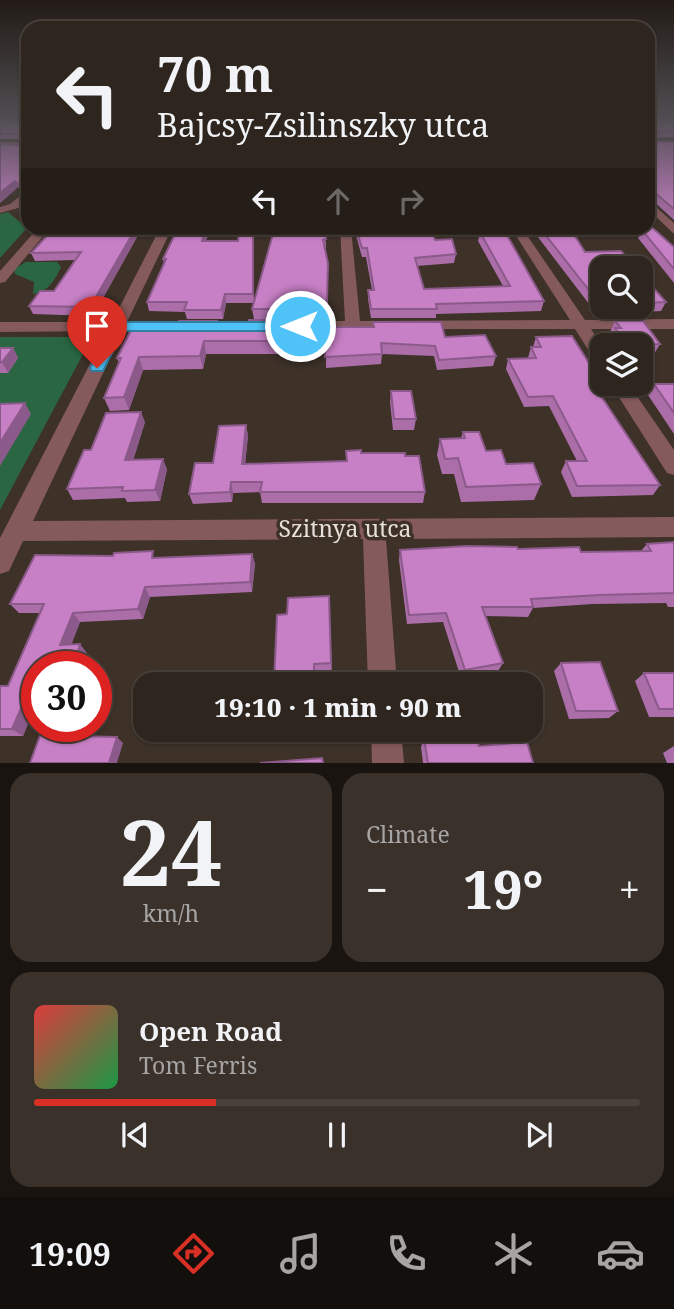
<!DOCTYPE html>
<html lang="en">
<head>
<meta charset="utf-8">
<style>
	body { margin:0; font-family:"Noto Serif",serif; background:#3a312b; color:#f1f3f6; height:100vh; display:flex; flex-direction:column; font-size:26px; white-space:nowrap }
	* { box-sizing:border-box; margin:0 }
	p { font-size:23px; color:#a7a5a4 }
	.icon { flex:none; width:38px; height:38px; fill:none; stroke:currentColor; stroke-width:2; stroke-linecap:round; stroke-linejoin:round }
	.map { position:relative; height:763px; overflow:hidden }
	.panel { display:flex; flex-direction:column; gap:10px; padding:10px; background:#191410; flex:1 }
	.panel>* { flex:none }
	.guide { position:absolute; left:21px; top:21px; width:634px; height:214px; border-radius:21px; box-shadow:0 2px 5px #0004,0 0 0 2px #49423c; background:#2e251e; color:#f1f3f6; overflow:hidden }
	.buttons { position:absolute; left:590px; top:256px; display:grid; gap:14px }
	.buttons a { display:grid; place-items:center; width:63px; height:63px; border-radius:14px; background:#2e251e; box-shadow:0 2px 5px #0004,0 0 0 2px #49423c; font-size:35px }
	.speed { position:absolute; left:21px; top:651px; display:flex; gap:14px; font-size:35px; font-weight:700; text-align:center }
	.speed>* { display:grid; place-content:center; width:91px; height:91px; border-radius:50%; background:#2e251e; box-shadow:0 2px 5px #0004,0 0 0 2px #49423c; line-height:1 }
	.speed .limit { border:10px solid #d22; background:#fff; color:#111 }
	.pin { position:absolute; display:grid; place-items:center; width:60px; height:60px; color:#fff; margin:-72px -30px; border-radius:50% 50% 50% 0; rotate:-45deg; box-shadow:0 0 7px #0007 }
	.pin .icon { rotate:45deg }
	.me { position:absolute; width:77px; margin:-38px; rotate:270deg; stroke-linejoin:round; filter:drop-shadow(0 0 5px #0008) }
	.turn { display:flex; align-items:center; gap:24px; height:147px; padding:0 21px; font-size:32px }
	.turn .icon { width:91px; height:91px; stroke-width:2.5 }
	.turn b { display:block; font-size:49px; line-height:60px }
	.lanes { display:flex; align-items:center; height:66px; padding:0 21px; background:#0003; justify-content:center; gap:35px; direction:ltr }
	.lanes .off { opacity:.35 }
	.big { font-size:52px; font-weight:800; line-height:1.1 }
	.panel .card { flex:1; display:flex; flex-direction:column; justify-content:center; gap:10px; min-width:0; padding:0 24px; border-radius:21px; background:#3a312b }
	.panel .dial { align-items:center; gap:0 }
	.dial b { font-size:91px; line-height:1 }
	.song { display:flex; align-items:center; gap:21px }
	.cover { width:84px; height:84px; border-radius:10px; background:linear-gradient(135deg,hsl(0 70% 55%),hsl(140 70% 35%)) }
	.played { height:7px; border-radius:4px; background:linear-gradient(90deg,#d93025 30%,#49423c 30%) }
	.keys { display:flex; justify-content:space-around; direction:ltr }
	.heat { display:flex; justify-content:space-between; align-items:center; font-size:38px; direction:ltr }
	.panel .tiles { flex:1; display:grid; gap:10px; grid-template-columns:1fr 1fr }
	.card:last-child { grid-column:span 2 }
	.trip { position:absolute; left:133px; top:672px; width:410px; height:70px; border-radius:21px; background:#2e251e; box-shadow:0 2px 5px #0004,0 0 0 2px #49423c; font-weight:800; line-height:70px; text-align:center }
	.tabs { display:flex; height:112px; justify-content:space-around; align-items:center; background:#120f0c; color:#a7a5a4 }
	.tabs .icon { width:49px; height:49px }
	.tabs .on { color:#d93025 }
	.tabs b { font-size:32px; color:#f1f3f6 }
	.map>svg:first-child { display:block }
</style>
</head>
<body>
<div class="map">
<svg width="674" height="763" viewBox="0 0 674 763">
	<rect width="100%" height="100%" fill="#3d3128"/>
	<path fill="#2a6642" d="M 8,212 L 27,228 L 0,258 L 0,214 Z
		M 26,262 L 57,262 L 61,267 C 55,280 48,292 33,294 L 34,282 L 15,274 L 14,269 Z
		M 0,337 L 85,337 L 90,341 L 0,510 Z"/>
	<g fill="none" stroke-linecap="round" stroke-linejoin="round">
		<path fill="#855a5c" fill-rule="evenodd" d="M 0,142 L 28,142 L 28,148 L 0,148 Z
			M 28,190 L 28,199 L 18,208 L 0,213 L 0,207 L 10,204 Z
			M 648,200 L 674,223 L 674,234 L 648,209 Z
			M 38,228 L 50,228 L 5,282 L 0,283 L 0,271 Z
			M 160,228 L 172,228 L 127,322 L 199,321 L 207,326 L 199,331 L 123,331 L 33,521 L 674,517 L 674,537 L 386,539 L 397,684 L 368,684 L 363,539 L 23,541 L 9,571 L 0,574 L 0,538 L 107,331 L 0,332 L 0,322 L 112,322 Z
			M 340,228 L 351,228 L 360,321 L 570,320 L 511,228 L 522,228 L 585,320 L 674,319 L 674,329 L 591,329 L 602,346 L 602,363 L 596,362 L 575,329 L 257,329 L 254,326 L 262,321 L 345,321 Z
			M 610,383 L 628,383 L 674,450 L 674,475 L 667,473 Z
			M 371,730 L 401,730 L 404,763 L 372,763 Z"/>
	</g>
	<path fill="#ab6ea9" d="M 0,119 L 28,119 L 28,189 L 22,191 L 18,187 L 0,203 L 27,139 L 0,139 Z
		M 648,119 L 674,121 L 674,137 L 650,138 L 650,141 L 674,142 L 674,220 L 650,198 L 648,198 Z
		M 142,228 L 93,316 L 33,314 L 29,306 L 54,291 L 76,260 L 35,261 L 31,253 Z
		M 254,228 L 254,303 L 226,303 L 223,319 L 187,319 L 185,312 L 149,311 L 147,302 L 164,263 L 163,259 L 206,241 L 238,241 Z
		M 325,228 L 326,248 L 325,248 L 328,263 L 328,311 L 290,311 L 289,319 L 254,319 L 252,309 L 305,233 Z
		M 354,228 L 431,228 L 435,240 L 456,254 L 454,263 L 417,266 L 424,289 L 503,286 L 478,241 L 480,233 L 477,228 L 503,228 L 544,301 L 541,311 L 436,314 L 436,318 L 371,318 L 368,299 L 368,290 L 372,290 L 366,257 L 362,257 Z
		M 531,228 L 570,228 L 602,306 L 640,306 L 640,273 L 666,302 L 661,311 L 628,313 L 626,317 L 599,317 Z
		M 619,228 L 642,228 L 635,234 L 630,228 Z
		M 642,230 L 674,247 L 674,283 L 638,238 Z
		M 615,321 L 660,344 L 654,354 L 640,355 L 640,345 L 614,345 L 610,339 L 612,334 L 610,332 Z
		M 373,322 L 445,337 L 496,356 L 493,366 L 437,370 L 434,356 L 382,354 L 381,364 L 326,368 L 326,327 L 373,327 Z
		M 218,325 L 287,333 L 285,354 L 206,354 L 203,369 L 143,370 L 129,410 L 110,411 L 104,398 L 119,363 L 117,358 L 176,330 Z
		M 536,337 L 604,387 L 600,394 L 660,485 L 653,495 L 572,497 L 561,472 L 566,461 L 577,461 L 549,406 L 524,407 L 506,369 L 508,359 L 528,358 L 531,347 L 533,347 Z
		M 0,348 L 13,348 L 18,358 L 8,373 L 0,373 Z
		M 654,384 L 674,384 L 674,434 L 648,395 Z
		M 391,391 L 416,419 L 414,430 L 393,430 L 390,402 Z
		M 145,422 L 133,460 L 167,469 L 160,501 L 127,502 L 125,498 L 73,500 L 67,489 L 91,450 Z
		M 246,425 L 248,436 L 245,464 L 346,461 L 346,451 L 405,456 L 425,492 L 423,503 L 262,503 L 260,492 L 233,493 L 232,502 L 193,504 L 189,494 L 213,463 Z
		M 463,432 L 486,451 L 541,484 L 534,500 L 461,502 L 454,474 L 442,474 L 437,455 L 440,439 L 461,438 Z
		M 674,542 L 674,607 L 668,607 L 666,603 L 593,604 L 533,608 L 528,617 L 486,616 L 503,663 L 498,671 L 461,678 L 443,622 L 407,624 L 399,560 L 400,550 L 518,549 L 581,552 L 641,551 L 647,544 Z
		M 252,554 L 255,564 L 252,592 L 150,597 L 143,619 L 80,622 L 71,644 L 87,653 L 37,667 L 37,701 L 23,736 L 0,736 L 0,686 L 8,686 L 40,613 L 19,613 L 10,604 L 156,558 Z
		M 329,596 L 332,676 L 315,676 L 315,684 L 274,684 L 287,614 Z
		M 561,663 L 618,711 L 609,718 L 569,719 L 554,671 Z
		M 644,673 L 674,673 L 674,717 L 649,717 L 635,681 Z
		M 424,738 L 479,746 L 533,763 L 423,763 L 421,747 Z
		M 674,746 L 674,763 L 667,763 L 663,753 Z"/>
	<path fill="#8b5a8a" d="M 15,181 L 18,187 L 0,203 L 0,193 Z
		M 27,182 L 28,189 L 22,191 L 19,185 Z
		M 136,228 L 142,228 L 93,316 L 90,307 Z
		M 206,228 L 211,228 L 203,249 L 202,241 Z
		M 253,228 L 254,228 L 254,303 L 253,294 Z
		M 225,294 L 226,303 L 223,319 L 221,310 Z
		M 286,320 L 287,333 L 285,354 L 284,341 Z
		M 204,341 L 206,354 L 203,369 L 200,356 Z
		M 13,348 L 18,358 L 8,373 L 2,362 Z
		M 139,357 L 143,370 L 129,410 L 124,397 Z
		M 25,403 L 31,414 L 0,466 L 0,443 Z
		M 141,412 L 145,422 L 130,471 L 125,460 Z
		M 246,425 L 248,436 L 244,475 L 242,464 Z
		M 163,459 L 167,469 L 160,501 L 155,490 Z
		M 231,482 L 233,493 L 232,502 L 230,492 Z
		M 252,554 L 255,564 L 252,592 L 250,582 Z
		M 145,587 L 150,597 L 143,619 L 138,609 Z
		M 73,613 L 80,622 L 68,654 L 60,645 Z
		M 80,644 L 87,653 L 83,667 L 73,667 Z
		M 34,678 L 37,681 L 37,701 L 23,736 L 12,729 Z
		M 117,737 L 123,743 L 117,763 L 109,763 Z"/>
	<path fill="#c780c5" stroke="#8b5a8a" stroke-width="2" d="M 0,119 L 28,119 L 28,136 L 26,134 L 0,134 Z
		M 648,119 L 671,119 L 674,121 L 674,131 L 648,132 L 650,141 L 674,142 L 674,209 L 653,191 L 649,191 L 648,197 Z
		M 28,138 L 28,192 L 27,182 L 19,185 L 15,181 L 0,193 L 0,144 L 26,145 Z
		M 648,224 L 674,247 L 674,269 L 642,230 L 645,228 L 648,228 Z
		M 54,228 L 136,228 L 90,307 L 29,306 L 40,291 L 54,291 L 81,252 L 31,253 Z
		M 178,228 L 206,228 L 202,241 L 238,241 L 239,228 L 253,228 L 253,294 L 225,294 L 221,310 L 184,310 L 187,302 L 147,302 L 166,259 L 163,259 Z
		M 305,228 L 325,228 L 326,239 L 323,240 L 328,263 L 327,301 L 289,302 L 288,309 L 252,309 L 273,234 L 305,233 Z
		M 356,228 L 431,228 L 435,240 L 452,239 L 456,254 L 415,258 L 424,289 L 510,286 L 480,232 L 485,232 L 483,228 L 503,228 L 544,301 L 436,304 L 437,309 L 371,309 L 368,290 L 374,290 L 367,248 L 362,248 Z
		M 540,228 L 570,228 L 585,252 L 621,251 L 636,268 L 602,268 L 602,306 L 629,306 L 630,307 L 603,308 Z
		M 640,273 L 666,302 L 640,303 Z
		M 249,320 L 286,320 L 284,341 L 204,341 L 200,356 L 139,357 L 124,397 L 104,398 L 121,358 L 117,358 L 131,330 L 176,330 L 179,321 L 217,321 L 216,325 L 248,325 Z
		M 615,321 L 643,321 L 660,344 L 627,345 L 615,328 L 621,328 Z
		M 373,322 L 441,322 L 445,337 L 485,335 L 496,356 L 439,360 L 435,346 L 381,343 L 382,354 L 325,357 L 326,327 L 374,327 Z
		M 572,336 L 604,387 L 595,387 L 660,485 L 577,486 L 566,461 L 587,461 L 553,396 L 528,397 L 508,359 L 536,358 L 531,347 L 541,347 L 536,337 Z
		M 0,348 L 13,348 L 2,362 L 0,363 Z
		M 654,384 L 674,384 L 674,413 Z
		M 391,391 L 411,391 L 416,419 L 394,419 Z
		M 25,403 L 0,443 L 0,404 Z
		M 141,412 L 125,460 L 163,459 L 155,490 L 122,491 L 123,487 L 67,489 L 84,450 L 91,450 L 106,413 Z
		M 246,425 L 242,464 L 347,461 L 346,451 L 361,450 L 361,453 L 405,453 L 405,456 L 419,456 L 425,492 L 260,492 L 262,482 L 231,482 L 230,492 L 189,494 L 195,463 L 213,463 L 219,426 Z
		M 463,432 L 479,432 L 486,451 L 501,450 L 506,464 L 533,463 L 541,484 L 466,487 L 458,458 L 445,459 L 440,439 L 465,438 Z
		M 674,542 L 674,593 L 600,595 L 531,599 L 533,607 L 482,607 L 503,663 L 465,670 L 446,613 L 409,615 L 400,550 L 467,546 L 517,547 L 518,549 L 579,547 L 581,552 L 651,551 L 647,544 Z
		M 153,551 L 152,558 L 252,554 L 250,582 L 145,587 L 138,609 L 73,613 L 60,645 L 80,644 L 73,667 L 37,667 L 37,678 L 34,678 L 12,729 L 0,729 L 0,686 L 8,686 L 44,604 L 10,604 L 35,555 L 113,556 L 114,553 Z
		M 329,596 L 331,663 L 314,664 L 314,684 L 274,684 L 277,615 L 287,614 L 288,598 Z
		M 600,662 L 618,711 L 576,711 L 561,663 Z
		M 644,673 L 674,673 L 674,709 L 659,709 Z
		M 41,733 L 71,734 L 70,736 L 117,737 L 109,763 L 30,763 Z
		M 477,735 L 479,746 L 527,742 L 533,763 L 428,763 L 424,738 Z
		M 322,758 L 323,763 L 260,763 Z"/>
	<linearGradient id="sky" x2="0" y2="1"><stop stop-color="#221b16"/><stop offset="0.53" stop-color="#514e53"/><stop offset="1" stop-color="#514e53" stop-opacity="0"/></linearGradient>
	<rect width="674" height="226" fill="url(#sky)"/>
	<path fill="#4fc3f7" stroke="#337fa1" stroke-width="2" d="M 118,322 L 300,322 L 307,326 L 300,331 L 123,331 L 103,371 L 92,371 L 90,368 L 111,326 Z"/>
	<g text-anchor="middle" stroke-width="7" stroke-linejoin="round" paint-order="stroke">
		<g font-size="23" fill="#e7dfd9" stroke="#3d3128">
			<text x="345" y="537">Szitnya utca</text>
		</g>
	</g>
</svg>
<div class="buttons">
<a><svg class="icon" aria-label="search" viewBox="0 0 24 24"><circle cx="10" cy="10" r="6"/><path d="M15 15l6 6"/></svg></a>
<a><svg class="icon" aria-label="layers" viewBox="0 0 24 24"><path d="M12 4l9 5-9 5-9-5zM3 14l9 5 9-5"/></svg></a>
</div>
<div class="speed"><div class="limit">30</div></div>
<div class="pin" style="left:97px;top:368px;background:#d93025"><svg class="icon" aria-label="arrive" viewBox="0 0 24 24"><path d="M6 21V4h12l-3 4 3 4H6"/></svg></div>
<svg class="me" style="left:300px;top:326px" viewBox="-20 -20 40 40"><circle r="17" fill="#4fc3f7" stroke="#fff" stroke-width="3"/><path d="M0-11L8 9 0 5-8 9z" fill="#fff"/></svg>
<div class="trip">19:10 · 1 min · 90 m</div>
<div class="guide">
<div class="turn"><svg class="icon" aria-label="left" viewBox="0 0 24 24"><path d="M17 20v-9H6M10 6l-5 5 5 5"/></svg><div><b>70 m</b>Bajcsy-Zsilinszky utca</div></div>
<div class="lanes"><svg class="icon" aria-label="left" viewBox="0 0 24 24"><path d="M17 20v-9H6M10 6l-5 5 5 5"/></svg><svg class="icon off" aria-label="ahead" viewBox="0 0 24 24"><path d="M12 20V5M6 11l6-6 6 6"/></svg><svg class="icon off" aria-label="right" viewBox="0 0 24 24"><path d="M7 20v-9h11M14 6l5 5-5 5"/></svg></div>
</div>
</div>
<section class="panel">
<div class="tiles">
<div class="card dial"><b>24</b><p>km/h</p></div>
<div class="card"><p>Climate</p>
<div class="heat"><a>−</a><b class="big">19°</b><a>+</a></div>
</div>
<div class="card">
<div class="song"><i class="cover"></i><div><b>Open Road</b><p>Tom Ferris</p></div></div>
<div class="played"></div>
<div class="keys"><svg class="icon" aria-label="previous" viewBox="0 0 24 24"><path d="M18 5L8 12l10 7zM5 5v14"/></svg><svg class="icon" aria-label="pause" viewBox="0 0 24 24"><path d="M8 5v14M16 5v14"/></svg><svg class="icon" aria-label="next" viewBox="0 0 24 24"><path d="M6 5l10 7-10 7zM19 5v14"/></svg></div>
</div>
</div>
</section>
<nav class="tabs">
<b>19:09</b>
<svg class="icon on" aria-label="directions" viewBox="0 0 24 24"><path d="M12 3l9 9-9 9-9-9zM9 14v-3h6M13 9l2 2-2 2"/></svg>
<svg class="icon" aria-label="music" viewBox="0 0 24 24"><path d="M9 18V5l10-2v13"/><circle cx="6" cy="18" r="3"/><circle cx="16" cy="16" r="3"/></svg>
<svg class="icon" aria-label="phone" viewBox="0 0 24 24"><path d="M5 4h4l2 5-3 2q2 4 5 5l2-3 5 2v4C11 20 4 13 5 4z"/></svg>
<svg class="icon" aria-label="climate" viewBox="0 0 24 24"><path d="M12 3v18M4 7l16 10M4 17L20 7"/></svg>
<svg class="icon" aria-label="car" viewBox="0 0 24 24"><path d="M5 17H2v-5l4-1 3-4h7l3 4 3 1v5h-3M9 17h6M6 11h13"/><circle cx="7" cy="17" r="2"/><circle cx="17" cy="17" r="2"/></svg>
</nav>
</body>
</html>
